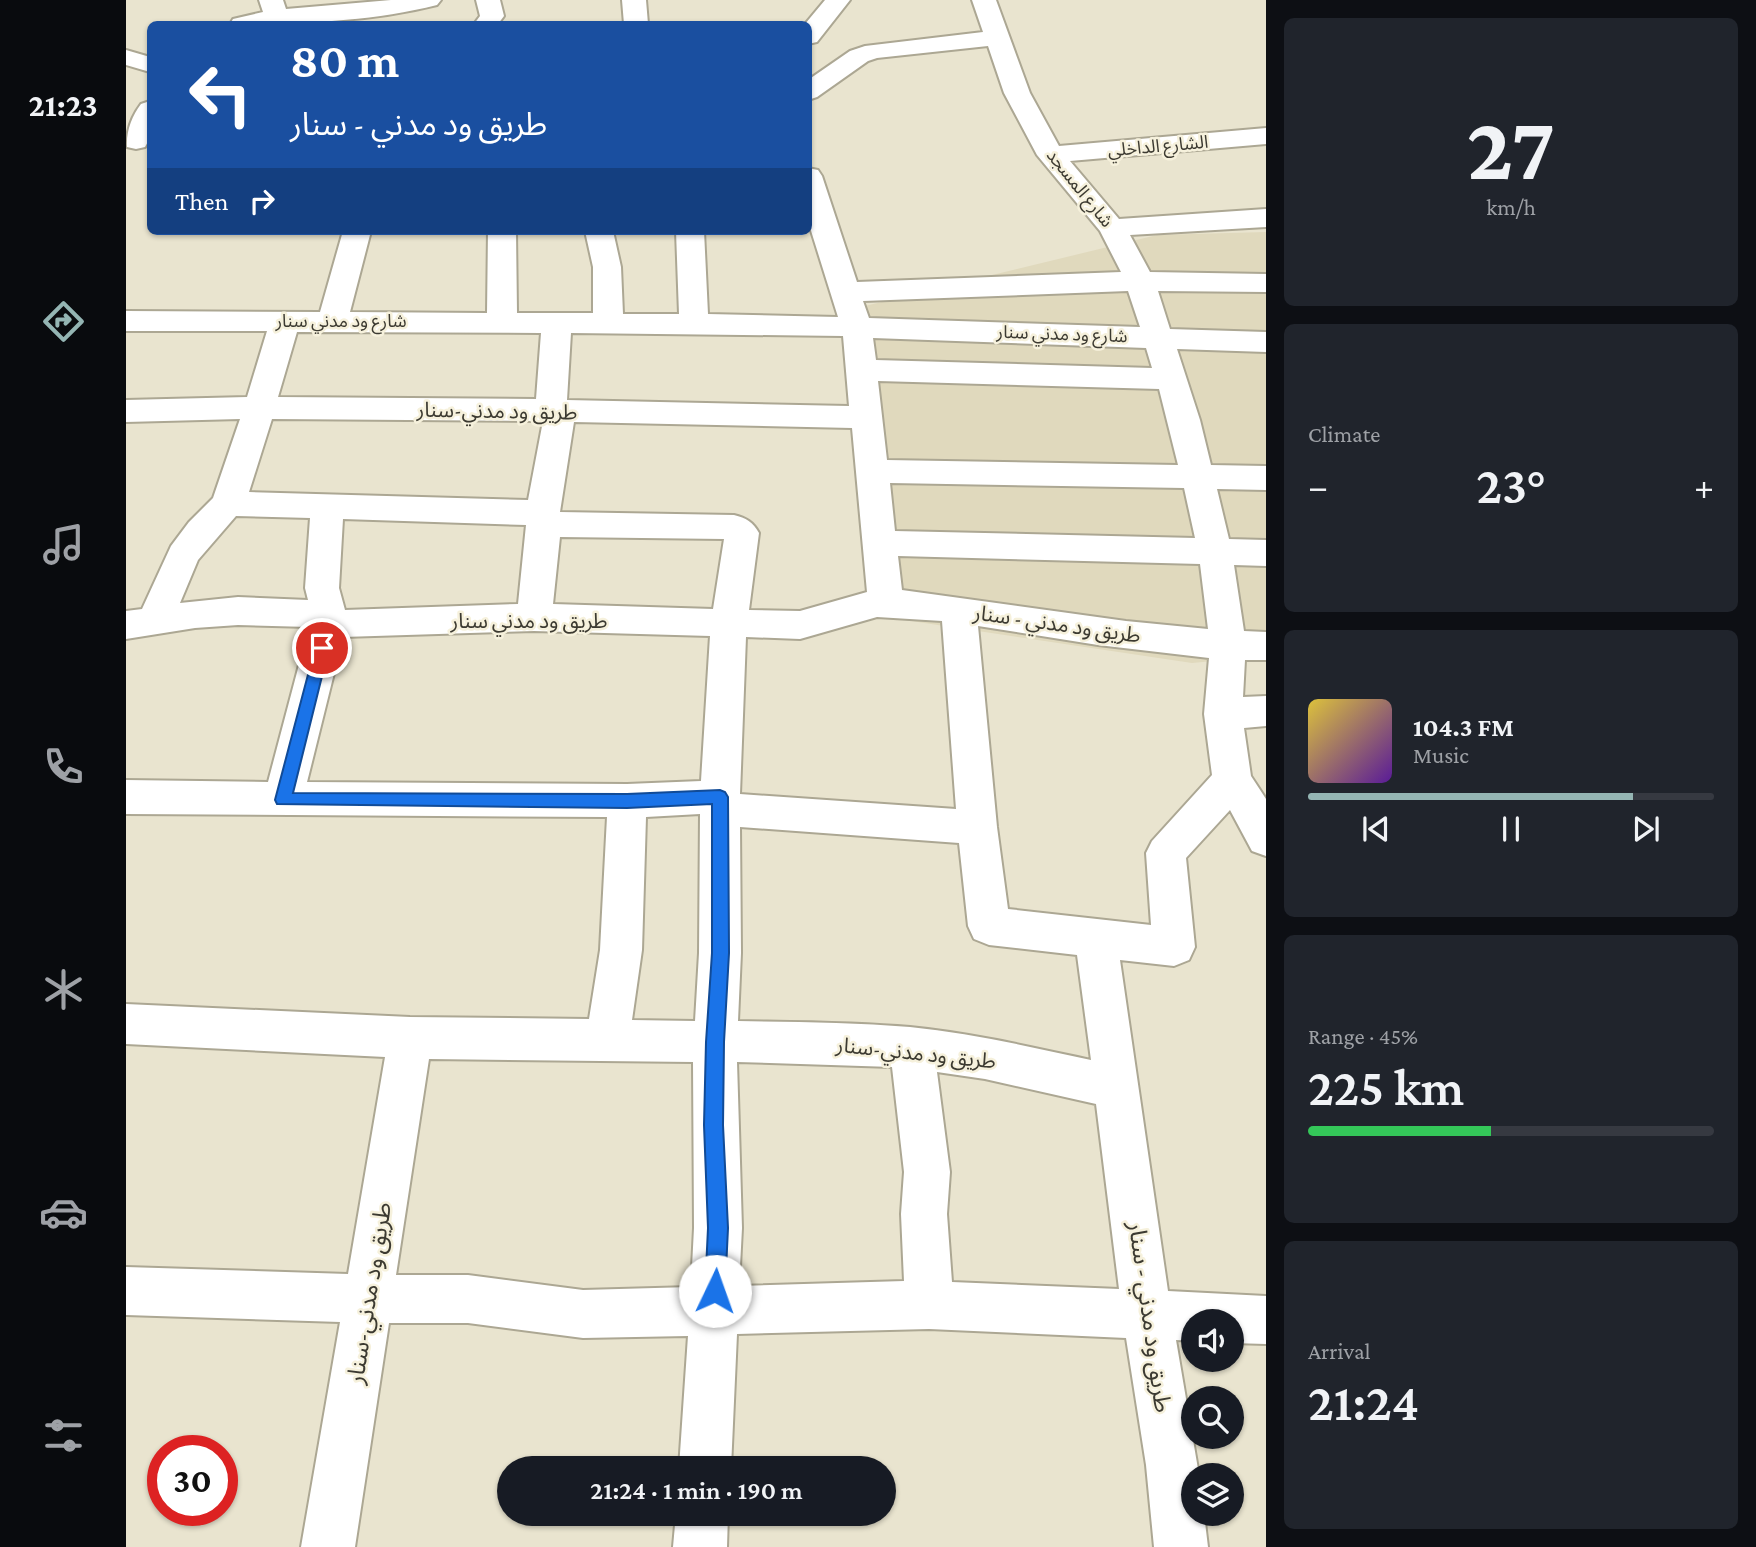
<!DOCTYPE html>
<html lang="en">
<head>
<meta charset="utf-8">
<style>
	body { margin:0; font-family:"Crimson Pro","Noto Sans Arabic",serif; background:#20242c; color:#f1f3f6; height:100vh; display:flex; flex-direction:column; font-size:26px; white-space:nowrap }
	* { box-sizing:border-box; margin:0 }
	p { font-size:23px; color:#9ea1a6 }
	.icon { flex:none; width:38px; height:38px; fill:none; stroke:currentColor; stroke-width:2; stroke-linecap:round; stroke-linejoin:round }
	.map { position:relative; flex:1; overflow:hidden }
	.drawer { display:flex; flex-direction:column; gap:18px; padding:18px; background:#0d0f14; width:490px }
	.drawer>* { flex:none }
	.banner { position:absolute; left:21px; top:21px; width:665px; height:214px; border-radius:10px; box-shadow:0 2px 5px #0004; background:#1a4fa0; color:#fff; overflow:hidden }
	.fabs { position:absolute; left:1055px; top:1309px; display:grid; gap:14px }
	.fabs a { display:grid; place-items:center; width:63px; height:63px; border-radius:50%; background:#171b24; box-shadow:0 2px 5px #0004; font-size:35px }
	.speed { position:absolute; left:21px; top:1435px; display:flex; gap:14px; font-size:35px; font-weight:700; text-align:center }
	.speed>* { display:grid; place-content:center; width:91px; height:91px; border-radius:50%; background:#171b24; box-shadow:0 2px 5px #0004; line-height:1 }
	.speed .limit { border:10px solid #d22; background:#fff; color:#111 }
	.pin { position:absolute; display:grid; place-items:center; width:60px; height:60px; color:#fff; margin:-30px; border:4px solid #fff; border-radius:50%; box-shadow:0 2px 7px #0007 }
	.me { position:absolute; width:77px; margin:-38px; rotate:3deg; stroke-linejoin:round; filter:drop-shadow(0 0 5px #0008) }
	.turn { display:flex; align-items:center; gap:24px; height:147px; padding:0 28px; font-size:32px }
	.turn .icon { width:91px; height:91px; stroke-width:2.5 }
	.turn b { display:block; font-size:49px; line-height:60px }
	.then { display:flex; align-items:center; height:66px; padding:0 28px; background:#0003; gap:14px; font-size:26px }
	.big { font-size:52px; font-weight:600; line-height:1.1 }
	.drawer .card { flex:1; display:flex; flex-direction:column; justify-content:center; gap:10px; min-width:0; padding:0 24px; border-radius:10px; background:#20242c }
	.drawer .dial { align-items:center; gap:0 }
	.dial b { font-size:91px; line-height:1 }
	.song { display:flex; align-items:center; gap:21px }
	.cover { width:84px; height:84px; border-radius:10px; background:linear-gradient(135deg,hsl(50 70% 55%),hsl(270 70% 35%)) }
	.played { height:7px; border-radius:4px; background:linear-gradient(90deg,#94b5b3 80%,#363941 80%) }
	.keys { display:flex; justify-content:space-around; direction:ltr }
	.heat { display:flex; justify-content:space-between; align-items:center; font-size:38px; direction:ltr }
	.charge { height:10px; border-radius:5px; background:linear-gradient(90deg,#34c759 45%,#363941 0) }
	.trip { position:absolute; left:371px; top:1456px; width:399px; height:70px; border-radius:35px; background:#171b24; box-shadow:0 2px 5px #0004; font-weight:600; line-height:70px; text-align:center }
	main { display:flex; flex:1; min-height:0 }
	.menu { display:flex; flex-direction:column; width:126px; justify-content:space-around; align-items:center; background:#090b0e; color:#9ea1a6 }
	.menu .icon { width:49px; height:49px }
	.menu .current { color:#94b5b3 }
	.menu b { font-size:32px; color:#f1f3f6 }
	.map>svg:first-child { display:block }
</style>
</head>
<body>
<main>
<nav class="menu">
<b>21:23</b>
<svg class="icon current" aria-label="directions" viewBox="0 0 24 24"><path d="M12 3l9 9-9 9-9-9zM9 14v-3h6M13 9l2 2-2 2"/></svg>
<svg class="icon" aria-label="music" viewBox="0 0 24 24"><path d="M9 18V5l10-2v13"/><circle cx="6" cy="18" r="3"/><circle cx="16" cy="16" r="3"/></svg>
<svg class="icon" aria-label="phone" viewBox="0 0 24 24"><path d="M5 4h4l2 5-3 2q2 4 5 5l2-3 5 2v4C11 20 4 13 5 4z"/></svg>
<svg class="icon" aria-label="climate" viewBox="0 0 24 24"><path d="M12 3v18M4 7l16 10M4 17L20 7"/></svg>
<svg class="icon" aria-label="car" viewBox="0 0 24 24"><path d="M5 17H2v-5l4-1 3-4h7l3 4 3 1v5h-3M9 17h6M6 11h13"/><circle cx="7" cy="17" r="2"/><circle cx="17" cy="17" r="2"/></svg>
<svg class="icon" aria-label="filters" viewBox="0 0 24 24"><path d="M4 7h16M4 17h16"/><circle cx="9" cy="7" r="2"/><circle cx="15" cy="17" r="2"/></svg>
</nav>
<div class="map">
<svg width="1140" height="1547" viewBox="0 0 1140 1547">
	<rect width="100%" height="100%" fill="#e9e4cf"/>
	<path fill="#e0d9bd" d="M 1140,232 L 1140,656 L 1066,663 L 765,618 L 739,306 L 1031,235 Z"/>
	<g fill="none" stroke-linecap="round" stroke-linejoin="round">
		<defs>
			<path id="minor" d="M 133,0 L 157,0 L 160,9 L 265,0 L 315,0 L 311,5 C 244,22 173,24 104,24 L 107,19 L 137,12 Z
				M 350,0 L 374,0 L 378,16 L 372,24 L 348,24 L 354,16 Z
				M 496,0 L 520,0 L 522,24 L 498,24 Z
				M 699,0 L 724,0 L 691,42 L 682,44 L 682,24 L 679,24 Z
				M 846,0 L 870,0 L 904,93 L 933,146 L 1140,128 L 1140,144 L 944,161 L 993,219 L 1140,209 L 1140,227 L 1004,235 L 1024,272 L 1140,274 L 1140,292 L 1032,291 L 1044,329 L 1140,332 L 1140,352 L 1051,349 L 1074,420 L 1085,465 L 1140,466 L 1140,490 L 1091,489 L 1103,539 L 1140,540 L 1140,566 L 1108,565 L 1118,631 L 1140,632 L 1140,660 L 1119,660 L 1117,697 L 1140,696 L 1140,726 L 1118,728 L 1125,776 L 1140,799 L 1140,856 L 1126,851 L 1104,810 L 1060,858 L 1069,947 L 1063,960 L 1048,966 L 994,960 L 1042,1291 L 1140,1296 L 1140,1344 L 1106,1343 L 1106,1321 L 1068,1321 L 1068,1341 L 1050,1340 L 1073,1475 L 1068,1475 L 1068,1514 L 1078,1514 L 1082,1547 L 1028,1547 L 1020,1465 L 1000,1338 L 803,1329 L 611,1334 L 605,1468 L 553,1468 L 562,1336 L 457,1338 L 342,1323 L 263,1323 L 229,1547 L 175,1547 L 214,1322 L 0,1315 L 0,1267 L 222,1274 L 259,1057 L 0,1044 L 0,1004 L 284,1017 L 463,1019 L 474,950 L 481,817 L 0,814 L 0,780 L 142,782 L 183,627 L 112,625 L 69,628 L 0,639 L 0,611 L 16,609 L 45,546 L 63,522 L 87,498 L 114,419 L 0,422 L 0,400 L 121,397 L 141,331 L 0,331 L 0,311 L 194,312 L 217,231 L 245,231 L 224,312 L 361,313 L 362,231 L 390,231 L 391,313 L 467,313 L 467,267 L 459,231 L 487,231 L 495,267 L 497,314 L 553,314 L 550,231 L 578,231 L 582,314 L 712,317 L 682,221 L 682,168 L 692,170 L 696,176 L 731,282 L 995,272 L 974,231 L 911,155 L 878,93 L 862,46 L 751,58 L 742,61 L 691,97 L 682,100 L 682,80 L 724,51 L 739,46 L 857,32 ZM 1002,291 L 1014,327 L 743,318 L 737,301 ZM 171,332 L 415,333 L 410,399 L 152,397 ZM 445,333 L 717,336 L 723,406 L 441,400 ZM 747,338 L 1020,348 L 1026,368 L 750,360 ZM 752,381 L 1033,389 L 1052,465 L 761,460 ZM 146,419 L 417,421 L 402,500 L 123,492 ZM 448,422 L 726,428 L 741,592 L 674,611 L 623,610 L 633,533 C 627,522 620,518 608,515 L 434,512 ZM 764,483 L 1058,488 L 1069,538 L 769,531 ZM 110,516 L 184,518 L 179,588 L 182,600 L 112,597 L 54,603 L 72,560 ZM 217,519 L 400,525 L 392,604 L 219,610 L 213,588 ZM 434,537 L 598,539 L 587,609 L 427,604 ZM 772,556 L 1074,564 L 1082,629 L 1000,621 L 776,590 ZM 751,617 L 816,621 L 830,809 L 614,794 L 620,637 L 674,639 ZM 852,626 L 972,645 L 1083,658 L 1078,714 L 1086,775 L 1026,841 L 1020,853 L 1025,925 L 882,909 L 871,827 ZM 408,631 L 584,636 L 575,781 L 501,784 L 181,782 L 217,637 ZM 574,814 L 573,953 L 569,1021 L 506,1020 L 516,950 L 520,817 ZM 614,827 L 833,843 L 842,926 L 848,939 L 863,945 L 951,955 L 965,1060 C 905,1047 845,1033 784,1027 C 727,1022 669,1022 612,1021 L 615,953 ZM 303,1059 L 567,1062 L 568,1228 L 565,1287 L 457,1290 L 342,1275 L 270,1275 ZM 611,1062 L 766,1067 L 778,1172 L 775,1214 L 778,1281 L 613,1286 L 616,1228 ZM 811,1072 L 859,1079 L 970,1104 L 993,1289 L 826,1282 L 821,1214 L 824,1172 Z
				M 0,50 L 24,57 L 24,72 L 0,65 Z
				M 24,101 L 24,138 L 19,147 L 10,149 L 1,147 C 0,131 6,116 15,104 Z
				M 550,1514 L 602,1514 L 601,1547 L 547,1547 Z"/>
		</defs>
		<use href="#minor" stroke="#aca793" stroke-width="4"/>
		<use href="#minor" fill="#fff" fill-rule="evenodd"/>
	</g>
	<path fill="#1a73e8" stroke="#114b97" stroke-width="2" d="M 196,642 L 203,648 L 167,793 L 501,794 L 594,790 L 599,792 L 602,797 L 603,953 L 598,1042 L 597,1125 L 602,1228 L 599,1291 L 596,1298 L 589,1301 L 582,1298 L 579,1291 L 582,1228 L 578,1125 L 580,1042 L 586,953 L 586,804 L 501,808 L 151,804 L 149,800 L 189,648 Z"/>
	<g text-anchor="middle" stroke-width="5" stroke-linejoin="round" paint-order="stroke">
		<g font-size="18" fill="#3c3a31" stroke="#f6f1dc">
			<text transform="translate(1032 146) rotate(-5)" y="6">الشارع الداخلي</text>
			<text transform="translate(954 188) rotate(51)" y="6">شارع المسجد</text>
			<text x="215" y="327">شارع ود مدني سنار</text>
			<text transform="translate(936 334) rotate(2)" y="6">شارع ود مدني سنار</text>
		</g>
		<g font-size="21" fill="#3c3a31" stroke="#f6f1dc">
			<text transform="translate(371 411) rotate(1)" y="7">طريق ود مدني-سنار</text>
			<text x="403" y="628">طريق ود مدني سنار</text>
			<text transform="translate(931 624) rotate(8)" y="7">طريق ود مدني - سنار</text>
			<text transform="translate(790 1053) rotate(6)" y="7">طريق ود مدني-سنار</text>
		</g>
		<g font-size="24" fill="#3c3a31" stroke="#f6f1dc">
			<text transform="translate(243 1293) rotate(-81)" y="8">طريق ود مدني-سنار</text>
			<text transform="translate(1024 1317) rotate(82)" y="8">طريق ود مدني - سنار</text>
		</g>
	</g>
</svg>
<div class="fabs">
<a><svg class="icon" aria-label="sound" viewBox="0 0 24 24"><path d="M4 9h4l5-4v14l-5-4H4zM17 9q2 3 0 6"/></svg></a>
<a><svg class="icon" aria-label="search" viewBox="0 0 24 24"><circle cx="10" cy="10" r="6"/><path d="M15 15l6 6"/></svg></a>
<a><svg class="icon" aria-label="layers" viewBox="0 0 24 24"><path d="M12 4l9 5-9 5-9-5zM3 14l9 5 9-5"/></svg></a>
</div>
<div class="speed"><div class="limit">30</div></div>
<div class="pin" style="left:196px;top:648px;background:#d93025"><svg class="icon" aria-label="arrive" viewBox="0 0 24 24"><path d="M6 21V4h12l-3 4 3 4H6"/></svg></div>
<svg class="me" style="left:589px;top:1291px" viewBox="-20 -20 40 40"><circle r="19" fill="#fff"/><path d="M0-13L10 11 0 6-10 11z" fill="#1a73e8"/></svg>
<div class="trip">21:24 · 1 min · 190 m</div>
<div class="banner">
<div class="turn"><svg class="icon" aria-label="left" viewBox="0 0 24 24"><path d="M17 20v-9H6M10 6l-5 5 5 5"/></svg><div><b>80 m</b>طريق ود مدني - سنار</div></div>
<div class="then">Then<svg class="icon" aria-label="right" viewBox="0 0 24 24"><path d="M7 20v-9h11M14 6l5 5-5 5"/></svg></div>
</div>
</div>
<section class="drawer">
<div class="card dial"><b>27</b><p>km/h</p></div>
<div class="card"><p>Climate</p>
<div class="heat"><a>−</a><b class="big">23°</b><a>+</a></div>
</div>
<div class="card">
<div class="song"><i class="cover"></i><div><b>104.3 FM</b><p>Music</p></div></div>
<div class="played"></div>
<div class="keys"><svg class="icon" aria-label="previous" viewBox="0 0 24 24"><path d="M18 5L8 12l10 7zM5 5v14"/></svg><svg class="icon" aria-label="pause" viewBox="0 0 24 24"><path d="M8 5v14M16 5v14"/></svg><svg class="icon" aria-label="next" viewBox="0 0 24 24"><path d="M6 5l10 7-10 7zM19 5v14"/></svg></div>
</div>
<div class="card"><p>Range · 45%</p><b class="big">225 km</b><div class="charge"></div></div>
<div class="card"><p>Arrival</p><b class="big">21:24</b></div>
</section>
</main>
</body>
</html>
